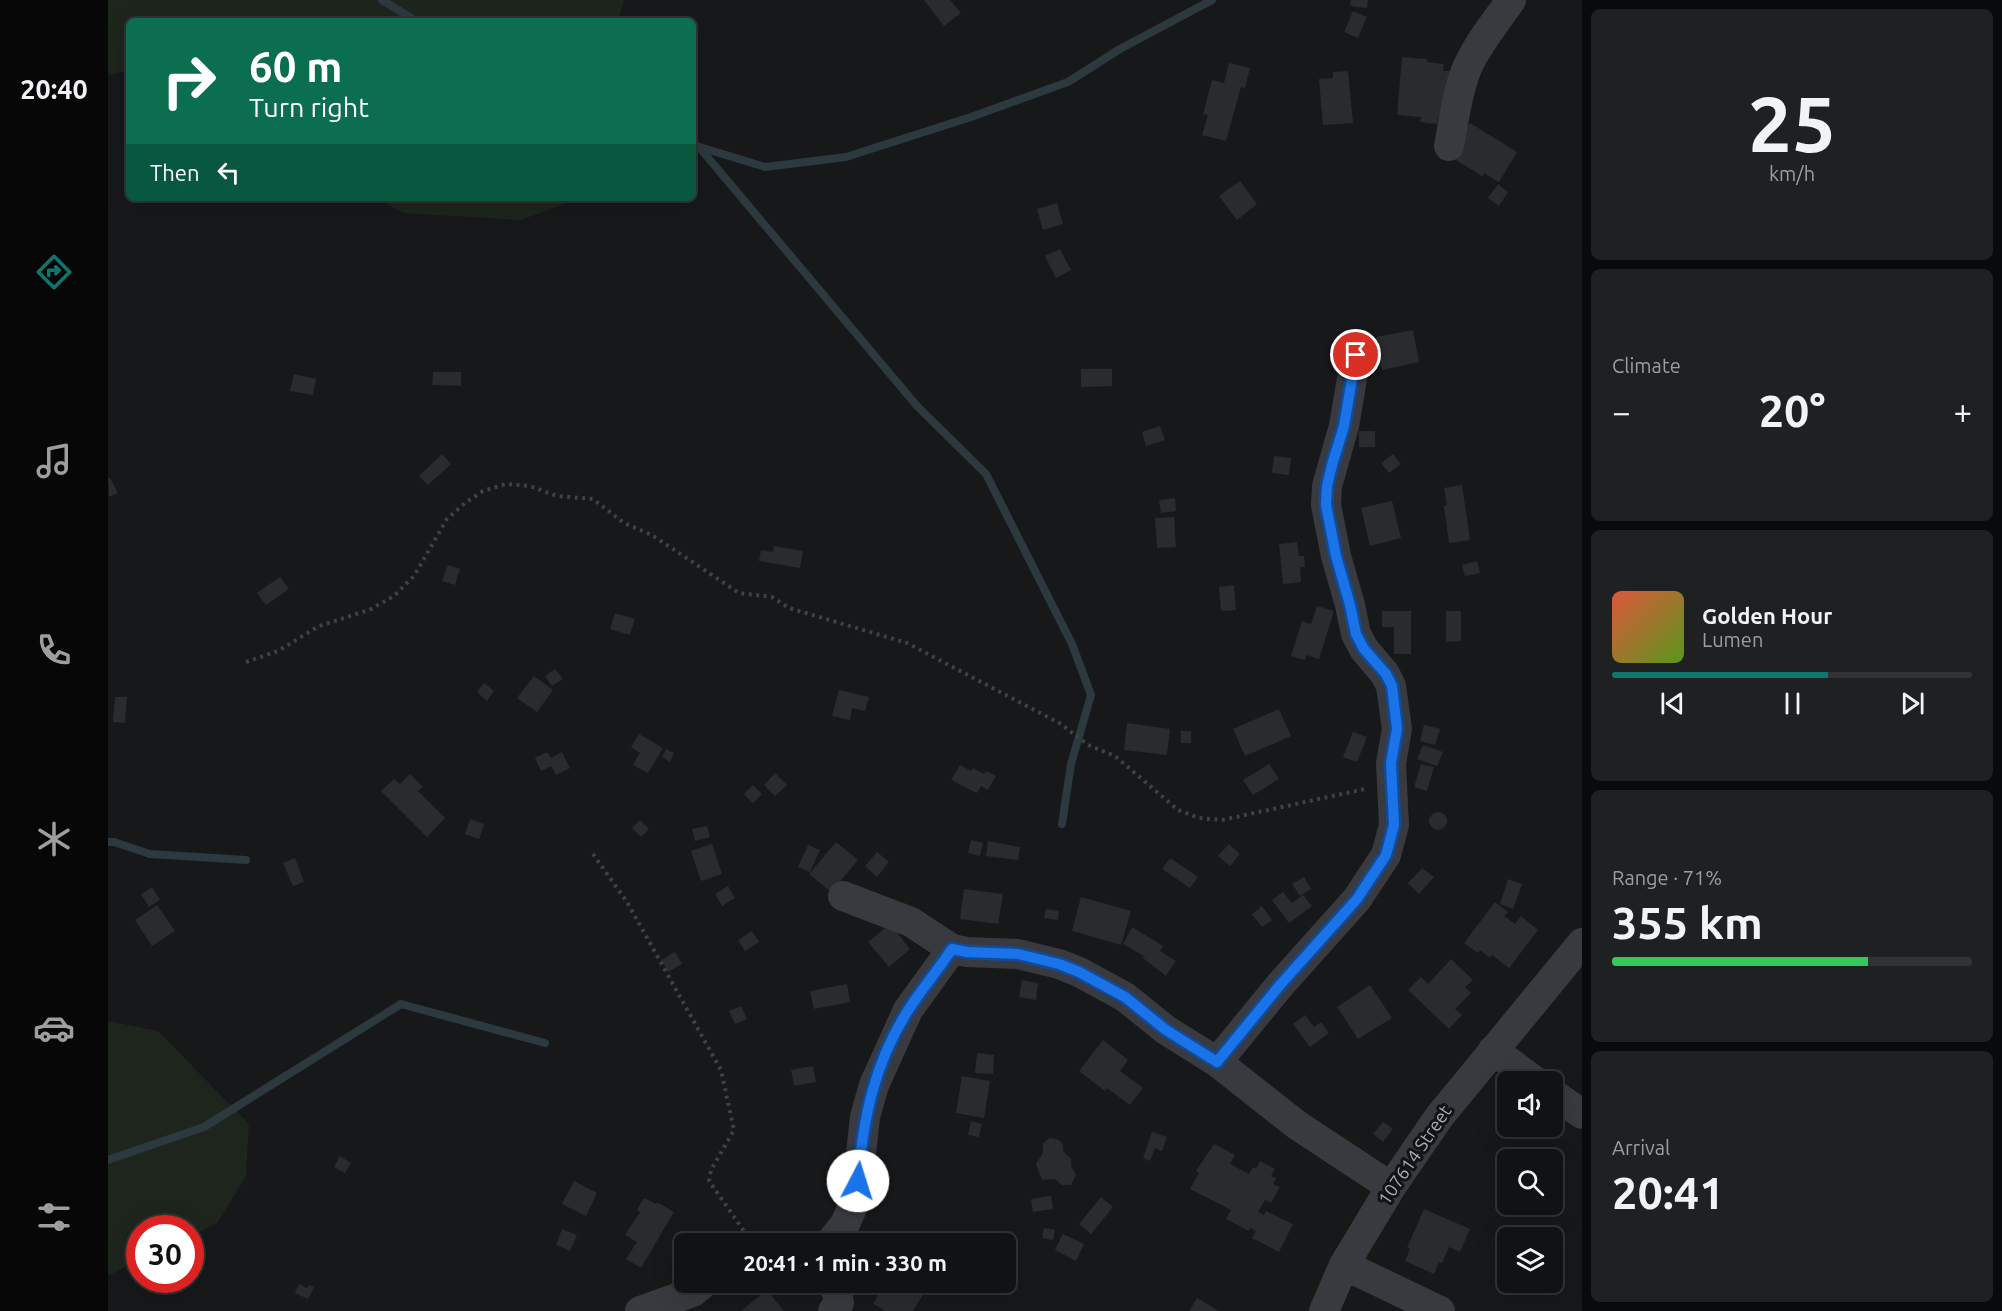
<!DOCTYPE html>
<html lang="en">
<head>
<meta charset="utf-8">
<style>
	body { margin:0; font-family:Ubuntu,sans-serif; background:#1e2022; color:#f1f3f6; height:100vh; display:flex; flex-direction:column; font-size:22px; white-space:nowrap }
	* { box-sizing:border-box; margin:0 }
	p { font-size:20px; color:#9c9ea0 }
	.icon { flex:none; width:33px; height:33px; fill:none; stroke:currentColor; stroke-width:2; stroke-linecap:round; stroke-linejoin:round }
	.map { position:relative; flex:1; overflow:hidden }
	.details { display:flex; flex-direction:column; gap:9px; padding:9px; background:#090a0b; width:420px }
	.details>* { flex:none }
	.banner { position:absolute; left:18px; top:18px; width:570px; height:183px; border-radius:9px; box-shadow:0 6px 24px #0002,0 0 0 2px #303234; background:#0b6e4f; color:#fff; overflow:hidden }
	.tools { position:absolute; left:1389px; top:1071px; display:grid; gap:12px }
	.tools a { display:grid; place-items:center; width:66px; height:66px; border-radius:9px; background:#111214; box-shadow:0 6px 24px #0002,0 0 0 2px #303234; font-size:30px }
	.speed { position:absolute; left:18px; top:1215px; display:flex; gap:12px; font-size:30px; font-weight:700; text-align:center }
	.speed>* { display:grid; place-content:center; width:78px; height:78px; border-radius:50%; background:#111214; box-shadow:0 6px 24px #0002,0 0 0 2px #303234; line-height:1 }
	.speed .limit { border:9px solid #d22; background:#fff; color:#111 }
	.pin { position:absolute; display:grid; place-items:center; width:51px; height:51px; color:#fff; margin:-26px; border:3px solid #fff; border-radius:50%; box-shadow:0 2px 6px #0007 }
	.me { position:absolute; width:66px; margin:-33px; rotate:5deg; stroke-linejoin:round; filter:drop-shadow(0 0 4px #0008) }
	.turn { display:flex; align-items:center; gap:21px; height:126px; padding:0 24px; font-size:27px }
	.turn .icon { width:78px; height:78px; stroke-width:2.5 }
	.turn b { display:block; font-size:42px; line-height:51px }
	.then { display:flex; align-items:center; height:57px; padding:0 24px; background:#0003; gap:12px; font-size:22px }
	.big { font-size:45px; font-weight:700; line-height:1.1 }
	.details .card { flex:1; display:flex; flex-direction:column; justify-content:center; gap:9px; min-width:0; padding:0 21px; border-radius:9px; background:#1e2022 }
	.details .dial { align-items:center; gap:0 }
	.dial b { font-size:78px; line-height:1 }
	.song { display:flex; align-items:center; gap:18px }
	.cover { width:72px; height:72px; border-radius:9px; background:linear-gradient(135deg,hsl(10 70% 55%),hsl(90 70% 35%)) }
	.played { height:6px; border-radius:3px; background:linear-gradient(90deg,#0f766e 60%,#303234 60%) }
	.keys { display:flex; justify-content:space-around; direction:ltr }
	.heat { display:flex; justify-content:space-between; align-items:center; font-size:33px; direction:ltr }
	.charge { height:9px; border-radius:4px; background:linear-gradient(90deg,#34c759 71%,#303234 0) }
	.trip { position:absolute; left:566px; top:1233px; width:342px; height:60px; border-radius:9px; background:#111214; box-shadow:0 6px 24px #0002,0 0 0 2px #303234; font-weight:700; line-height:60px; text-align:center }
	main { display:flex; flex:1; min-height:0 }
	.menu { display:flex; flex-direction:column; width:108px; justify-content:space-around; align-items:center; background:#070708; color:#9c9ea0 }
	.menu .icon { width:42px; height:42px }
	.menu .on { color:#0f766e }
	.menu b { font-size:27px; color:#f1f3f6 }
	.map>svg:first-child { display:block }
</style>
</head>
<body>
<main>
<nav class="menu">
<b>20:40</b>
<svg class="icon on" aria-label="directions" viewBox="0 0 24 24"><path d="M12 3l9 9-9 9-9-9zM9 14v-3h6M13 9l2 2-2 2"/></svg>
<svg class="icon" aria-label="music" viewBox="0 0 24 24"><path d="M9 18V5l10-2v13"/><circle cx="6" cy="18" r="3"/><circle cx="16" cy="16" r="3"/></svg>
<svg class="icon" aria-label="phone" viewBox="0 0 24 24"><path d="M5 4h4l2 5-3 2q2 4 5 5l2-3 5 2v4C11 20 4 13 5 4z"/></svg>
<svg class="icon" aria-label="climate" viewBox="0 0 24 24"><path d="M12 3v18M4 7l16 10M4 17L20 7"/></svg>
<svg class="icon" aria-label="car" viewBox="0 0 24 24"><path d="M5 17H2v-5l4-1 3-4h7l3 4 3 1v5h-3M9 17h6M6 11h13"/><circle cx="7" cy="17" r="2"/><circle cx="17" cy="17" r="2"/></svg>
<svg class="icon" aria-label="filters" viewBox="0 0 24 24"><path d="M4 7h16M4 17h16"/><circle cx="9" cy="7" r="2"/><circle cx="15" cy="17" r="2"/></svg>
</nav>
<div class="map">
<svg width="1474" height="1311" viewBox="0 0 1474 1311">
	<rect width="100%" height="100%" fill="#17181a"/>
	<path fill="#1d251d" d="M 0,0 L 516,0 L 510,21 L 21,21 L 21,70 L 0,76 Z
		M 268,198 L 465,198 L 464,201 L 413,220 L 295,213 Z
		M 0,1021 L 50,1031 L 141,1124 L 138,1176 L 109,1223 L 83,1236 L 82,1228 L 32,1228 L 31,1260 L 0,1276 Z"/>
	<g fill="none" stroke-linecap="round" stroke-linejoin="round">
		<path stroke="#2c393f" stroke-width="8" d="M 274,0 L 308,21
			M 585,145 L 657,167 L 738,157 L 863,117 L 960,82 L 1012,49 L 1104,0
			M 591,147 L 809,406 L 878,474 L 964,644 L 983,695 L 963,764 L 954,824
			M 0,842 L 6,842 L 42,854 L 138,860
			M 0,1160 L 96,1127 L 293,1004 L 437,1043"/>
	</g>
	<path fill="#2a2b2e" d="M 816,0 L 842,0 L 853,13 L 836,26 Z
		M 1243,0 L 1260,0 L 1259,8 L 1242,6 Z
		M 1245,11 L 1259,17 L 1250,38 L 1236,32 Z
		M 1294,57 L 1319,59 L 1319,62 L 1336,64 L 1335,71 L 1343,71 L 1336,119 L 1330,118 L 1329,124 L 1312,122 L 1313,117 L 1289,115 Z
		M 1121,63 L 1142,68 L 1137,88 L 1133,87 L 1118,141 L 1094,135 L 1100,115 L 1095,114 L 1104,80 L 1116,83 Z
		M 1240,71 L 1245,123 L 1215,125 L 1211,79 L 1225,78 L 1225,72 Z
		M 1362,123 L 1409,152 L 1391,182 L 1376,173 L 1374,176 L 1348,160 L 1355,149 L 1348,144 Z
		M 1132,181 L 1149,204 L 1129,220 L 1111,196 Z
		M 1390,184 L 1400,192 L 1391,206 L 1380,198 Z
		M 949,203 L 955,224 L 935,230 L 929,209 Z
		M 952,249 L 963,270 L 948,278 L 937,256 Z
		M 1305,330 L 1311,362 L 1274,370 L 1268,337 Z
		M 973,369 L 1004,369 L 1004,386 L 973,387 Z
		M 325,372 L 353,372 L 353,386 L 324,385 Z
		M 186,374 L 208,379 L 205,395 L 182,391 Z
		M 1052,426 L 1057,440 L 1038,446 L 1034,432 Z
		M 1251,431 L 1267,431 L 1267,447 L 1251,447 Z
		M 334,454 L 343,464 L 320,485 L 311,476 Z
		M 1285,454 L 1293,464 L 1281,473 L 1273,463 Z
		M 1166,456 L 1183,458 L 1181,475 L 1164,473 Z
		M 2,478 L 10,493 L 1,497 L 0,479 Z
		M 1354,485 L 1362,540 L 1341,543 L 1336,506 L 1339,505 L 1336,488 Z
		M 1067,498 L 1068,511 L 1053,513 L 1051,500 Z
		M 1284,501 L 1293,538 L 1262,546 L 1253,508 Z
		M 1066,517 L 1068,547 L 1049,548 L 1047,518 Z
		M 1189,542 L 1191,556 L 1196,556 L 1197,567 L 1192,567 L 1193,582 L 1175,584 L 1171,544 Z
		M 666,546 L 695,551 L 692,568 L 651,561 L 653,550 L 665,552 Z
		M 1369,561 L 1372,573 L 1357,576 L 1354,565 Z
		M 340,565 L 352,569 L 347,585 L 334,581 Z
		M 172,577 L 181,589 L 158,605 L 149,593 Z
		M 1126,585 L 1128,610 L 1113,611 L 1111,587 Z
		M 1209,606 L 1226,611 L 1211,659 L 1198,655 L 1197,660 L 1183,656 L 1194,621 L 1203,624 Z
		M 1274,611 L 1303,611 L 1303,654 L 1286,654 L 1286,627 L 1274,627 Z
		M 1338,611 L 1353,611 L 1353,641 L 1338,642 Z
		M 507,613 L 527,619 L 522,635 L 502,629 Z
		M 447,669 L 455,679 L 444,686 L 437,676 Z
		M 426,676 L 445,690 L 429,712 L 409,698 Z
		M 376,683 L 386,691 L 379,701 L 369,692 Z
		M 731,690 L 761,697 L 757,711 L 744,708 L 742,720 L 724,716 Z
		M 7,697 L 19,697 L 17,723 L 5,722 Z
		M 1171,709 L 1183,736 L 1137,756 L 1125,729 Z
		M 1019,723 L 1062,729 L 1059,755 L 1016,750 Z
		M 1316,725 L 1332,729 L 1327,745 L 1312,741 Z
		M 1073,731 L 1083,731 L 1083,743 L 1073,743 Z
		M 1245,732 L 1259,737 L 1249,762 L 1235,757 Z
		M 531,734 L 555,748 L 540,773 L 525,765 L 532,753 L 523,747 Z
		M 1315,745 L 1335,752 L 1329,766 L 1309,759 Z
		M 558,749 L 566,753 L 562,762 L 554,757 Z
		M 439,752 L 443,758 L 454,752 L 462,768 L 448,775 L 443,766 L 433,771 L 427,758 Z
		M 1161,764 L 1171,779 L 1145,795 L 1135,780 Z
		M 1313,764 L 1326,767 L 1319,791 L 1306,787 Z
		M 852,765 L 863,771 L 865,768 L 876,774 L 878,771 L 888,776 L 880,790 L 873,786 L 869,793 L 843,780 Z
		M 667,773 L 679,785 L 667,796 L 656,785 Z
		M 302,774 L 315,787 L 310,791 L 337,818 L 319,837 L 273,791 L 286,779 L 292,784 Z
		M 645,785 L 654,794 L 645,803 L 636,794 Z
		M1321 821a9 9 0 1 1 18 0a9 9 0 1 1-18 0Z
		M 362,819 L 376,824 L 371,839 L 357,834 Z
		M 532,820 L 541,829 L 533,837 L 524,828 Z
		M 599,826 L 602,837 L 587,841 L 584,829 Z
		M 863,840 L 875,843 L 872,856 L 860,853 Z
		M 880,841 L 912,847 L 910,860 L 878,856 Z
		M 728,842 L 750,860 L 723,892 L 701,874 Z
		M 604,844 L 614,874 L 593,881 L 583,851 Z
		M 1121,844 L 1132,854 L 1122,866 L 1110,856 Z
		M 700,845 L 712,850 L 702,872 L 690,867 Z
		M 769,852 L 781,862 L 769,877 L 757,866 Z
		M 187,858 L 196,882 L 185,886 L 175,863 Z
		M 1062,858 L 1090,877 L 1082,888 L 1054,869 Z
		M 1314,868 L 1326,877 L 1311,894 L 1300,883 Z
		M 1196,877 L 1203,889 L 1192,896 L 1184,884 Z
		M 1400,879 L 1414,884 L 1405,909 L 1392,904 Z
		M 620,886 L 627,898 L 614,906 L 607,894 Z
		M 44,887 L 52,900 L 41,907 L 33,894 Z
		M 856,889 L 895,894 L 890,924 L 852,919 Z
		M 1175,892 L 1184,903 L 1195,895 L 1204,906 L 1181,923 L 1164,900 Z
		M 973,897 L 1023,911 L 1013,945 L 964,931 Z
		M 1387,902 L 1400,912 L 1396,916 L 1407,924 L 1413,916 L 1430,930 L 1401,968 L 1384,955 L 1382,958 L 1372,950 L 1370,953 L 1356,943 Z
		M 49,905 L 67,931 L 44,946 L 27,920 Z
		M 1154,906 L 1164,920 L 1154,927 L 1144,914 Z
		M 938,909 L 951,911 L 950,920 L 936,918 Z
		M 782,924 L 802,949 L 781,967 L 760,942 Z
		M 1024,927 L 1055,946 L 1052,951 L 1068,961 L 1058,976 L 1035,958 L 1036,956 L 1015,944 Z
		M 644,931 L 651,942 L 637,951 L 630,940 Z
		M 567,952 L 574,964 L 560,972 L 553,960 Z
		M 1343,959 L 1365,980 L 1357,987 L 1363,993 L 1347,1009 L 1354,1015 L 1341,1029 L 1300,990 L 1313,977 L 1320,984 Z
		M 914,980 L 930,983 L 928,1000 L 911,997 Z
		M 739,984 L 742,1002 L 706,1009 L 702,991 Z
		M 1262,985 L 1284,1018 L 1250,1039 L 1229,1007 Z
		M 633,1006 L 639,1019 L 627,1024 L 621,1011 Z
		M 1197,1015 L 1206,1027 L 1213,1022 L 1221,1033 L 1202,1047 L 1185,1024 Z
		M 995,1040 L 1020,1060 L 1012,1071 L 1035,1088 L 1022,1105 L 999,1088 L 997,1091 L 971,1071 Z
		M 869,1053 L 886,1055 L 885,1074 L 867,1073 Z
		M 705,1066 L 708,1082 L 686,1086 L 683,1070 Z
		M 854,1076 L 882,1081 L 876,1118 L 848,1113 Z
		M 863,1121 L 874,1124 L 871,1137 L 860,1135 Z
		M 1275,1122 L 1285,1129 L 1275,1142 L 1265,1134 Z
		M 1044,1132 L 1059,1137 L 1054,1151 L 1047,1148 L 1042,1161 L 1035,1158 Z
		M 942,1138 L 951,1140 L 955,1145 L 955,1151 L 963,1159 L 963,1166 L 968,1175 L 963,1185 L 954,1185 L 947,1179 L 934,1180 L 928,1164 L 935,1153 L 935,1143 Z
		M 1106,1144 L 1127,1155 L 1122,1164 L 1141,1174 L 1145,1167 L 1148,1169 L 1152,1161 L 1167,1169 L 1163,1176 L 1168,1178 L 1165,1184 L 1172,1187 L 1163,1203 L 1157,1200 L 1150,1212 L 1156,1215 L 1158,1211 L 1185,1224 L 1171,1252 L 1144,1238 L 1148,1231 L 1142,1228 L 1141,1231 L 1118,1219 L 1123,1210 L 1082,1189 L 1091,1173 L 1088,1171 Z
		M 232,1156 L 243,1163 L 237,1173 L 226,1167 Z
		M 466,1181 L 489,1193 L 478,1216 L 454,1204 Z
		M 943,1196 L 945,1209 L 925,1212 L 923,1199 Z
		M 993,1197 L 1005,1207 L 983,1234 L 971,1224 Z
		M 536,1198 L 548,1204 L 549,1202 L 566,1212 L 533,1268 L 518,1259 L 529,1242 L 517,1235 L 532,1212 L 529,1210 Z
		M 1316,1209 L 1362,1229 L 1352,1252 L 1341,1247 L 1334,1263 L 1331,1262 L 1326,1274 L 1297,1261 L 1302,1249 L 1299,1248 Z
		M 936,1228 L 947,1230 L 945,1240 L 934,1238 Z
		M 454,1229 L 469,1235 L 462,1251 L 448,1245 Z
		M 955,1234 L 976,1244 L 968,1261 L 947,1250 Z
		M 778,1282 L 803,1282 L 817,1291 L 805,1311 L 778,1311 L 765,1304 Z
		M 191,1284 L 199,1288 L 201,1285 L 206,1287 L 200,1299 L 187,1293 Z
		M 659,1290 L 676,1311 L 633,1311 Z
		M 1089,1298 L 1111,1311 L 1081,1311 Z"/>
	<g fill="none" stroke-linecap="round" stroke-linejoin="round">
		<path stroke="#3e4146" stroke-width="4" stroke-dasharray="3 4.5" stroke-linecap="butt" d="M 138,662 L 170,651 L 211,626 L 261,610 L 286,596 L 306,576 L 339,519 L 357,503 L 375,491 L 398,484 L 422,486 L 449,496 L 485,499 L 516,523 L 544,535 L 631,593 L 664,597 L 681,608 L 799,643 L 953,724 L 980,745 L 1007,756 L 1070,810 L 1091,818 L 1114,820 L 1257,789
			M 485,854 L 519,902 L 613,1070 L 626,1130 L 603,1170 L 601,1181 L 645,1244"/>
		<path stroke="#383a3f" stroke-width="30" d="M 1341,146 C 1346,120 1349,92 1359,68 C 1370,43 1388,22 1403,0
			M 735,896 L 803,922 L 844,949 L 859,952 L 910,954 L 951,964 L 971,972 L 1017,997 L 1058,1030 L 1109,1062 L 1189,1125 L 1283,1187
			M 1385,1050 L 1428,1082
			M 1109,1062 L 1172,985 L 1249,899 L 1278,855 L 1286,825 L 1283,763 L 1289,729 L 1283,686 L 1277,674 L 1256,649 L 1248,634 L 1242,605 L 1228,556 L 1218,505 L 1219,486 L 1236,426 L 1248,355
			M 1444,1093 L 1474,1114
			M 721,1244 L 737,1224 L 745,1206 L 750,1181 L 757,1117 L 766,1085 L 800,1010 L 844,949
			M 1236,1265 L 1332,1311
			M 724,1282 L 729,1293 L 731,1303 L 725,1311
			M 532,1311 L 585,1292 L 597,1282
			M 1216,1311 L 1236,1265 L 1283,1187 L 1331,1117 L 1474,943"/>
	</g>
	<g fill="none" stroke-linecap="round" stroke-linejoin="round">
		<defs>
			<path id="route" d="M 750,1181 C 755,1119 766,1063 801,1009 C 814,989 830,970 844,949 L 859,952 L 910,954 L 951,964 L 971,972 L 1017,997 L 1058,1030 L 1109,1062 L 1172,985 L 1249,899 L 1278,855 L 1286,825 L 1283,763 L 1289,729 L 1284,686 L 1278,674 L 1256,649 L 1248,634 L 1242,605 L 1228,556 L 1218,505 L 1219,486 L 1224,465 L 1236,426 L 1248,355"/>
		</defs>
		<use href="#route" stroke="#114b97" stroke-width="15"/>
		<use href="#route" stroke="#1a73e8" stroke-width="10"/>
	</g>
	<g text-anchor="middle" stroke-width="6" stroke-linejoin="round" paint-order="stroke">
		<g font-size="18" fill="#a8b1bb" stroke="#121315">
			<text transform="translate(1307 1155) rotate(-56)" y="6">107614 Street</text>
		</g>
	</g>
</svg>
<div class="tools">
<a><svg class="icon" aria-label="sound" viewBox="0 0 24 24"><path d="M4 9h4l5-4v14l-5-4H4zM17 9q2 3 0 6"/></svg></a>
<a><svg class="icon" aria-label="search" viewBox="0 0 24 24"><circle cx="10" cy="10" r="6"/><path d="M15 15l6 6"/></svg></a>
<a><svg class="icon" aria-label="layers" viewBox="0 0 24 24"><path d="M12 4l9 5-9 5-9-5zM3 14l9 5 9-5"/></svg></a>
</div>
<div class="speed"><div class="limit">30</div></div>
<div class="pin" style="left:1248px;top:355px;background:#d93025"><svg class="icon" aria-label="arrive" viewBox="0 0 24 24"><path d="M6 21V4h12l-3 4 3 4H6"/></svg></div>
<svg class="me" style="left:750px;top:1181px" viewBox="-20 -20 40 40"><circle r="19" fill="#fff"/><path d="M0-13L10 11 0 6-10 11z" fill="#1a73e8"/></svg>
<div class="trip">20:41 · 1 min · 330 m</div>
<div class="banner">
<div class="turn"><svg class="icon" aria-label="right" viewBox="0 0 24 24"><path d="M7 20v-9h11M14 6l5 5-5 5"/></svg><div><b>60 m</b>Turn right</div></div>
<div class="then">Then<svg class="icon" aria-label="left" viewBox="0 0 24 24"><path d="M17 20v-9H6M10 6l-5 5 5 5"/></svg></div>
</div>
</div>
<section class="details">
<div class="card dial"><b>25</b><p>km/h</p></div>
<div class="card"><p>Climate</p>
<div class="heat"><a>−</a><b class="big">20°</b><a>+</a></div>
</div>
<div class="card">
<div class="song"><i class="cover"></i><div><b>Golden Hour</b><p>Lumen</p></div></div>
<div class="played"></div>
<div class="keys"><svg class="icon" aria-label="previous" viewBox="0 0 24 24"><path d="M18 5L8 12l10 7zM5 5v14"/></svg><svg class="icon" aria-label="pause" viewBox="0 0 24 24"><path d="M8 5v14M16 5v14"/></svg><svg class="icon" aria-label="next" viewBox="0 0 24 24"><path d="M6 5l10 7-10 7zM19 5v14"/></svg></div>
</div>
<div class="card"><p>Range · 71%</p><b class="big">355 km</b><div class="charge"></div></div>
<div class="card"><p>Arrival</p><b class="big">20:41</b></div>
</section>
</main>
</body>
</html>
